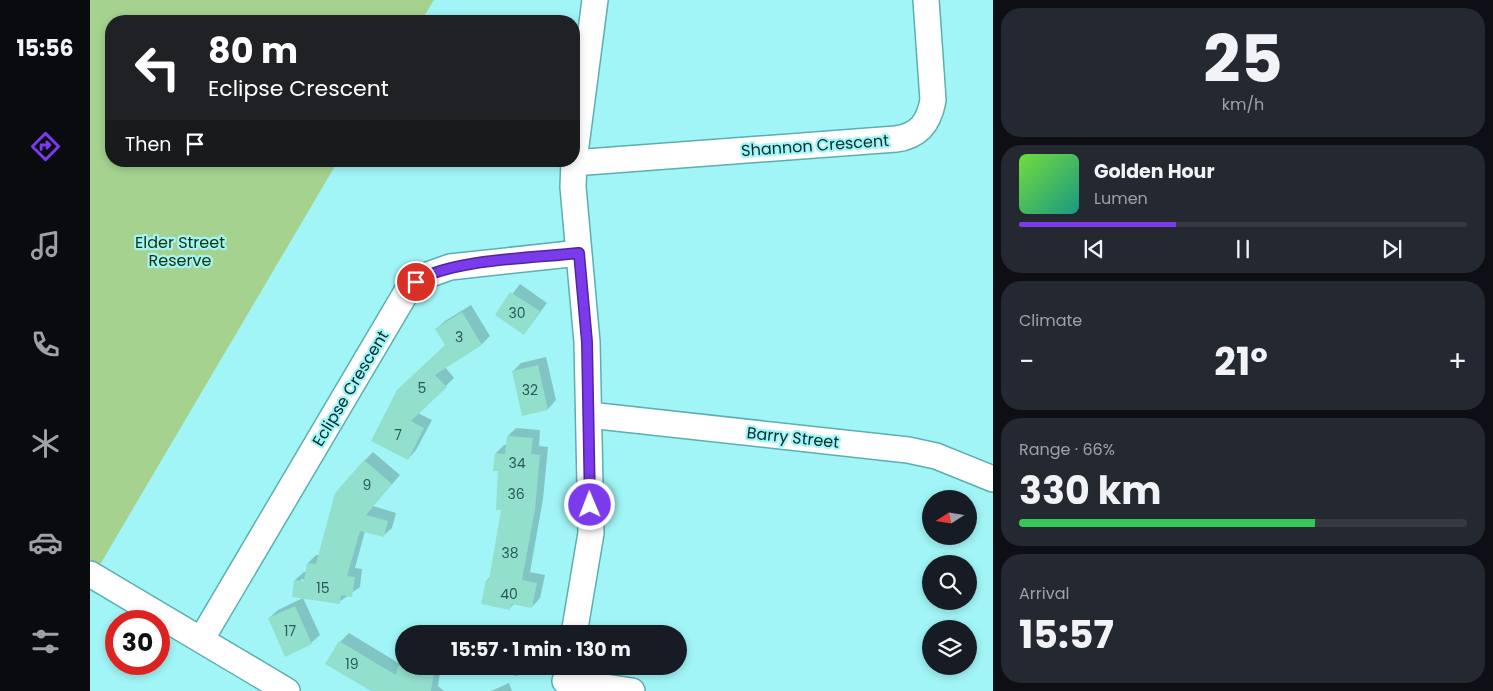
<!DOCTYPE html>
<html lang="en">
<head>
<meta charset="utf-8">
<style>
	body { margin:0; font-family:Poppins,sans-serif; background:#242831; color:#f1f3f6; height:100vh; display:flex; flex-direction:column; font-size:19px; white-space:nowrap }
	* { box-sizing:border-box; margin:0 }
	p { font-size:16px; color:#9ea1a6 }
	.icon { flex:none; width:28px; height:28px; fill:none; stroke:currentColor; stroke-width:2; stroke-linecap:round; stroke-linejoin:round }
	.map { position:relative; flex:1; overflow:hidden }
	.sheet { display:flex; flex-direction:column; gap:8px; padding:8px; background:#0d0f14; width:500px }
	.sheet>* { flex:none }
	.top-card { position:absolute; left:15px; top:15px; width:475px; height:152px; border-radius:20px; box-shadow:0 2px 8px #0003; background:#202124; color:#fff; overflow:hidden }
	.needle { width:32px; rotate:258deg }
	.buttons { position:absolute; left:832px; top:490px; display:grid; gap:10px }
	.buttons a { display:grid; place-items:center; width:55px; height:55px; border-radius:50%; background:#171b24; box-shadow:0 2px 8px #0003; font-size:25px }
	.speed { position:absolute; left:15px; top:610px; display:flex; gap:10px; font-size:25px; font-weight:700; text-align:center }
	.speed>* { display:grid; place-content:center; width:65px; height:65px; border-radius:50%; background:#171b24; box-shadow:0 2px 8px #0003; line-height:1 }
	.speed .limit { border:8px solid #d22; background:#fff; color:#111 }
	.pin { position:absolute; display:grid; place-items:center; width:42px; height:42px; color:#fff; margin:-21px; border:2px solid #fff; border-radius:50%; box-shadow:0 1px 5px #0007 }
	.me { position:absolute; width:55px; margin:-28px; rotate:359deg; stroke-linejoin:round; filter:drop-shadow(0 0 4px #0008) }
	.turn { display:flex; align-items:center; gap:18px; height:105px; padding:0 20px; font-size:22px }
	.turn .icon { width:65px; height:65px; stroke-width:2.5 }
	.turn b { display:block; font-size:35px; line-height:42px }
	.then { display:flex; align-items:center; height:48px; padding:0 20px; background:#0003; gap:10px; font-size:19px }
	.big { font-size:38px; font-weight:700; line-height:1.1 }
	.sheet .tile { flex:1; display:flex; flex-direction:column; justify-content:center; gap:8px; min-width:0; padding:0 18px; border-radius:20px; background:#242831 }
	.sheet .dial { align-items:center; gap:0 }
	.dial b { font-size:65px; line-height:1 }
	.song { display:flex; align-items:center; gap:15px }
	.cover { width:60px; height:60px; border-radius:8px; background:linear-gradient(135deg,hsl(100 70% 55%),hsl(170 70% 35%)) }
	.played { height:5px; border-radius:2px; background:linear-gradient(90deg,#7c3aed 35%,#363941 35%) }
	.keys { display:flex; justify-content:space-around; direction:ltr }
	.heat { display:flex; justify-content:space-between; align-items:center; font-size:28px; direction:ltr }
	.charge { height:8px; border-radius:4px; background:linear-gradient(90deg,#34c759 66%,#363941 0) }
	.trip { position:absolute; left:305px; top:625px; width:292px; height:50px; border-radius:25px; background:#171b24; box-shadow:0 2px 8px #0003; font-weight:700; line-height:50px; text-align:center }
	main { display:flex; flex:1; min-height:0 }
	.tab-bar { display:flex; flex-direction:column; width:90px; justify-content:space-around; align-items:center; background:#090b0e; color:#9ea1a6 }
	.tab-bar .icon { width:35px; height:35px }
	.tab-bar .active { color:#7c3aed }
	.tab-bar b { font-size:22px; color:#f1f3f6 }
	.map>svg:first-child { display:block }
</style>
</head>
<body>
<main>
<nav class="tab-bar">
<b>15:56</b>
<svg class="icon active" aria-label="directions" viewBox="0 0 24 24"><path d="M12 3l9 9-9 9-9-9zM9 14v-3h6M13 9l2 2-2 2"/></svg>
<svg class="icon" aria-label="music" viewBox="0 0 24 24"><path d="M9 18V5l10-2v13"/><circle cx="6" cy="18" r="3"/><circle cx="16" cy="16" r="3"/></svg>
<svg class="icon" aria-label="phone" viewBox="0 0 24 24"><path d="M5 4h4l2 5-3 2q2 4 5 5l2-3 5 2v4C11 20 4 13 5 4z"/></svg>
<svg class="icon" aria-label="climate" viewBox="0 0 24 24"><path d="M12 3v18M4 7l16 10M4 17L20 7"/></svg>
<svg class="icon" aria-label="car" viewBox="0 0 24 24"><path d="M5 17H2v-5l4-1 3-4h7l3 4 3 1v5h-3M9 17h6M6 11h13"/><circle cx="7" cy="17" r="2"/><circle cx="17" cy="17" r="2"/></svg>
<svg class="icon" aria-label="filters" viewBox="0 0 24 24"><path d="M4 7h16M4 17h16"/><circle cx="9" cy="7" r="2"/><circle cx="15" cy="17" r="2"/></svg>
</nav>
<div class="map">
<svg width="903" height="691" viewBox="0 0 903 691">
	<rect width="100%" height="100%" fill="#a1f5f6"/>
	<path fill="#a5d38f" d="M 0,0 L 344,0 L 331,21 L 21,21 L 21,161 L 248,161 L 8,568 L 0,563 Z"/>
	<path fill="#0003" fill-rule="evenodd" d="M 430,284 L 457,303 L 434,334 L 406,315 Z
		M 381,305 L 400,336 L 392,344 L 355,367 L 364,378 L 328,413 L 342,420 L 326,450 L 318,459 L 283,441 L 356,345 L 346,329 L 355,321 Z
		M 456,357 L 466,400 L 458,409 L 433,415 L 423,371 L 431,363 Z
		M 426,428 L 450,430 L 449,446 L 458,447 L 453,499 L 440,572 L 455,575 L 450,598 L 442,607 L 425,603 L 420,608 L 397,580 L 401,576 L 413,509 L 406,453 L 414,445 L 417,445 L 418,436 Z
		M 283,452 L 310,475 L 283,506 L 306,513 L 302,528 L 293,536 L 275,531 L 265,568 L 272,569 L 270,587 L 249,602 L 205,580 L 214,572 L 217,572 L 218,563 L 226,555 L 230,555 L 274,461 ZM 211,579 L 221,581 L 211,582 Z
		M 213,598 L 230,635 L 221,643 L 179,618 L 188,610 Z
		M 417,625 L 445,633 L 444,634 L 409,634 Z
		M 259,633 L 310,664 L 314,658 L 314,666 L 351,666 L 348,686 L 354,691 L 297,691 L 237,664 L 250,642 Z
		M 400,666 L 436,666 L 427,676 L 399,668 Z
		M 419,683 L 422,691 L 401,691 Z"/>
	<path fill="#92dfcb" d="M 420,292 L 450,311 L 434,335 L 405,315 Z
		M 372,312 L 392,345 L 345,375 L 357,387 L 321,421 L 334,428 L 318,460 L 281,441 L 307,390 L 355,345 L 345,329 Z
		M 448,365 L 458,410 L 432,416 L 422,371 Z
		M 417,436 L 443,438 L 441,454 L 450,455 L 445,509 L 432,580 L 447,583 L 442,608 L 422,604 L 420,610 L 391,604 L 396,580 L 399,580 L 411,510 L 406,510 L 408,471 L 403,471 L 405,453 L 415,454 Z
		M 274,460 L 302,484 L 276,515 L 298,521 L 294,537 L 270,531 L 257,576 L 265,577 L 262,597 L 251,595 L 250,604 L 202,597 L 204,580 L 214,581 L 217,563 L 226,564 L 245,493 Z
		M 205,606 L 222,644 L 195,657 L 178,618 Z
		M 249,641 L 306,675 L 308,666 L 345,666 L 341,691 L 281,691 L 235,664 Z"/>
	<g fill="none" stroke-linecap="round" stroke-linejoin="round">
		<defs>
			<path id="street" d="M 484,161 L 483,187 L 497,342 L 501,533 L 484,634
				M 484,161 L 505,0
				M 483,163 L 806,139 C 829,136 839,123 843,100 L 836,0
				M 499,415 L 818,450 L 846,456 L 903,479
				M 0,574 L 197,691
				M 111,640 L 317,291 L 335,276 L 360,267 L 489,253
				M 475,681 L 542,691"/>
		</defs>
		<use href="#street" stroke="#5bafaf" stroke-width="28"/>
		<use href="#street" stroke="#fff" stroke-width="25"/>
	</g>
	<g fill="none" stroke-linecap="round" stroke-linejoin="round">
		<defs>
			<path id="route" d="M 326,282 C 358,259 446,258 489,253 L 497,342 L 500,505"/>
		</defs>
		<use href="#route" stroke="#51269a" stroke-width="12"/>
		<use href="#route" stroke="#7c3aed" stroke-width="9"/>
	</g>
	<g text-anchor="middle" stroke-width="4.5" stroke-linejoin="round" paint-order="stroke">
		<g font-size="14" fill="#2a5a55">
			<text x="427" y="318">30</text>
			<text x="369" y="342">3</text>
			<text x="332" y="393">5</text>
			<text x="440" y="395">32</text>
			<text x="308" y="440">7</text>
			<text x="427" y="468">34</text>
			<text x="277" y="490">9</text>
			<text x="426" y="499">36</text>
			<text x="420" y="558">38</text>
			<text x="233" y="593">15</text>
			<text x="419" y="599">40</text>
			<text x="200" y="636">17</text>
			<text x="262" y="669">19</text>
		</g>
		<g font-size="16" fill="#082d2e" stroke="#a1f5f6">
			<text transform="translate(725 145) rotate(-4)" y="6">Shannon Crescent</text>
			<text transform="translate(260 388) rotate(-59)" y="6">Eclipse Crescent</text>
			<text transform="translate(703 437) rotate(6)" y="6">Barry Street</text>
		</g>
		<g font-size="16" fill="#173109" stroke="#a1f5f6">
			<text x="90" y="248">Elder Street<tspan x="90" dy="18">Reserve</tspan></text>
		</g>
	</g>
</svg>
<div class="buttons">
<a><svg class="needle" viewBox="-14 -14 28 28"><path d="M0-13l5 13h-10z" fill="#e53935"/><path d="M0 13l5-13h-10z" fill="#9ea1a6"/></svg></a>
<a><svg class="icon" aria-label="search" viewBox="0 0 24 24"><circle cx="10" cy="10" r="6"/><path d="M15 15l6 6"/></svg></a>
<a><svg class="icon" aria-label="layers" viewBox="0 0 24 24"><path d="M12 4l9 5-9 5-9-5zM3 14l9 5 9-5"/></svg></a>
</div>
<div class="speed"><div class="limit">30</div></div>
<div class="pin" style="left:326px;top:282px;background:#d93025"><svg class="icon" aria-label="arrive" viewBox="0 0 24 24"><path d="M6 21V4h12l-3 4 3 4H6"/></svg></div>
<svg class="me" style="left:500px;top:505px" viewBox="-20 -20 40 40"><circle r="17" fill="#7c3aed" stroke="#fff" stroke-width="3"/><path d="M0-11L8 9 0 5-8 9z" fill="#fff"/></svg>
<div class="trip">15:57 · 1 min · 130 m</div>
<div class="top-card">
<div class="turn"><svg class="icon" aria-label="left" viewBox="0 0 24 24"><path d="M17 20v-9H6M10 6l-5 5 5 5"/></svg><div><b>80 m</b>Eclipse Crescent</div></div>
<div class="then">Then<svg class="icon" aria-label="arrive" viewBox="0 0 24 24"><path d="M6 21V4h12l-3 4 3 4H6"/></svg></div>
</div>
</div>
<section class="sheet">
<div class="tile dial"><b>25</b><p>km/h</p></div>
<div class="tile">
<div class="song"><i class="cover"></i><div><b>Golden Hour</b><p>Lumen</p></div></div>
<div class="played"></div>
<div class="keys"><svg class="icon" aria-label="previous" viewBox="0 0 24 24"><path d="M18 5L8 12l10 7zM5 5v14"/></svg><svg class="icon" aria-label="pause" viewBox="0 0 24 24"><path d="M8 5v14M16 5v14"/></svg><svg class="icon" aria-label="next" viewBox="0 0 24 24"><path d="M6 5l10 7-10 7zM19 5v14"/></svg></div>
</div>
<div class="tile"><p>Climate</p>
<div class="heat"><a>−</a><b class="big">21°</b><a>+</a></div>
</div>
<div class="tile"><p>Range · 66%</p><b class="big">330 km</b><div class="charge"></div></div>
<div class="tile"><p>Arrival</p><b class="big">15:57</b></div>
</section>
</main>
</body>
</html>
